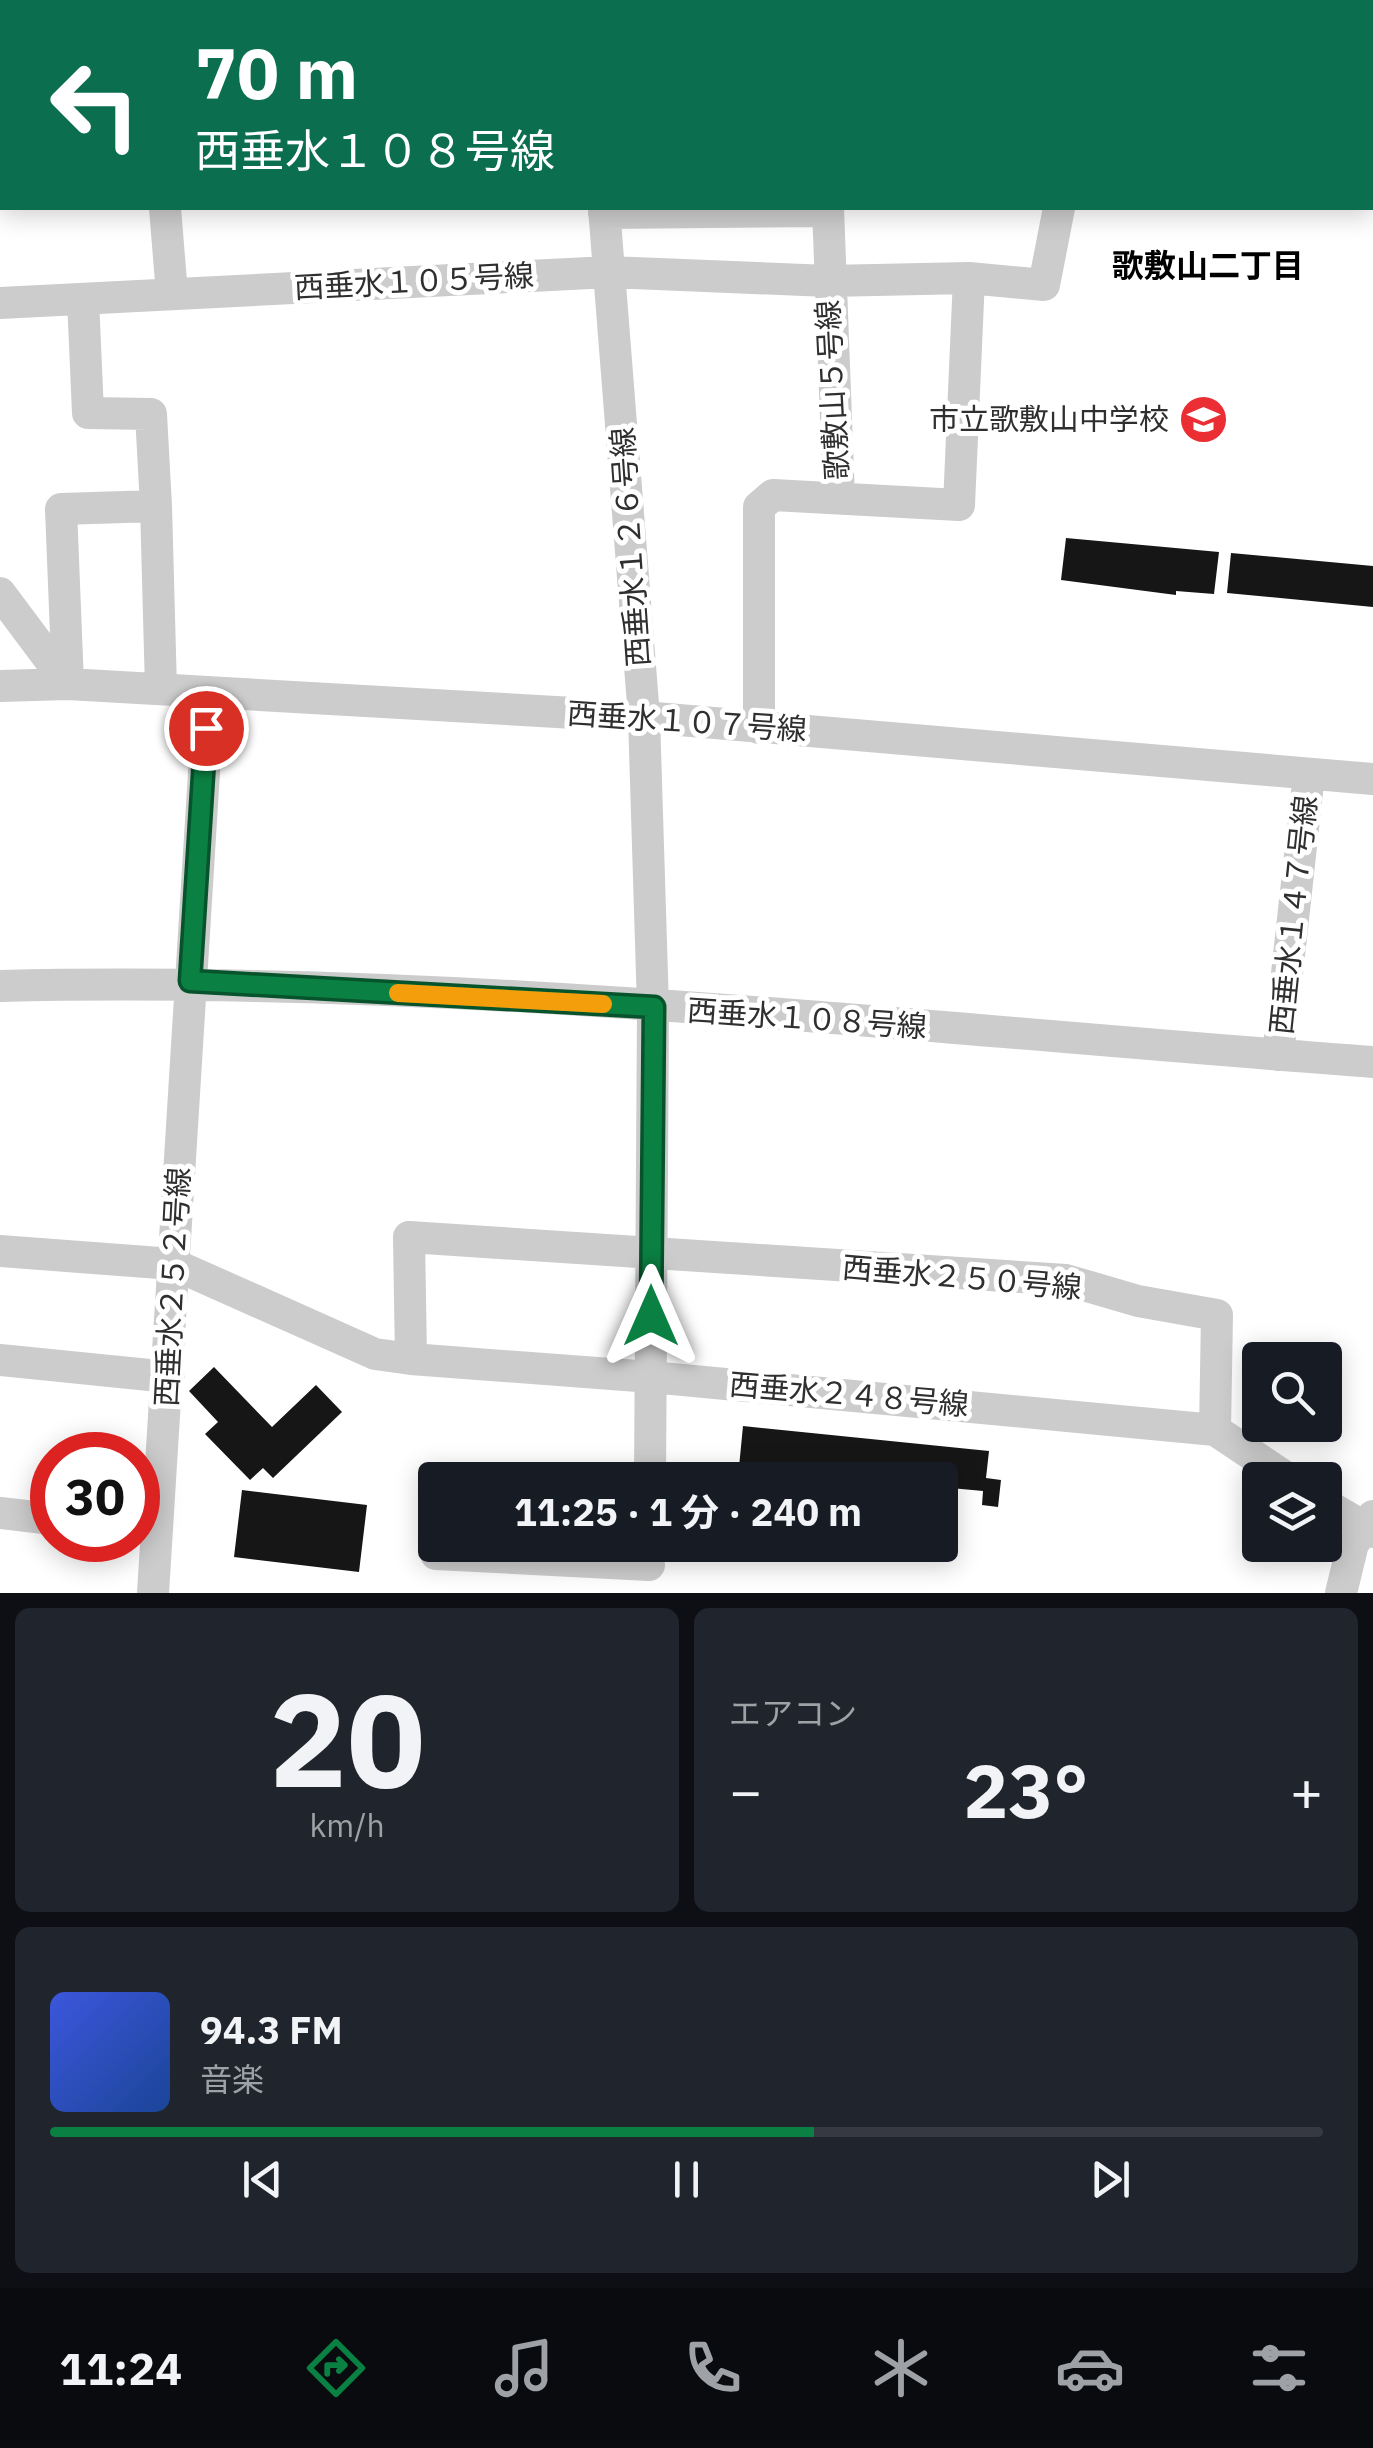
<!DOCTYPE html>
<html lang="ja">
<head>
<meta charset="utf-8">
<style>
	body { margin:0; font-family:"IBM Plex Sans","Noto Sans JP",sans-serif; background:#20242c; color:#f1f3f6; height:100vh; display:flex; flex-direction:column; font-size:38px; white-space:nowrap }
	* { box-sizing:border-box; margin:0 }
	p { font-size:32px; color:#9ea1a6 }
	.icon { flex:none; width:55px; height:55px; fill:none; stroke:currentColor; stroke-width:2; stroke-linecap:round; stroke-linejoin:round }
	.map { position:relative; height:1593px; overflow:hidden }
	.panel { display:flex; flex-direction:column; gap:15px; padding:15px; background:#0d0f14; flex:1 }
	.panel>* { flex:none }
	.guide { position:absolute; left:0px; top:0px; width:1375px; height:210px; box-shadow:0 5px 25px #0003; background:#0b6e4f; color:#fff; overflow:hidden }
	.controls { position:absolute; left:1242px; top:1342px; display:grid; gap:20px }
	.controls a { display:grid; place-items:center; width:100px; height:100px; border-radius:10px; background:#171b24; box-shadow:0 5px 25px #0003; font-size:50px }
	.speed { position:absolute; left:30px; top:1432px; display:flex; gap:20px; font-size:50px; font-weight:700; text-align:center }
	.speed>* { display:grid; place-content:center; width:130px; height:130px; border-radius:50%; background:#171b24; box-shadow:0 5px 25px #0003; line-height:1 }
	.speed .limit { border:15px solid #d22; background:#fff; color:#111 }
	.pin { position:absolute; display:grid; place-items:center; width:85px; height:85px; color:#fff; margin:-42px; border:5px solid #fff; border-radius:50%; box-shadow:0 2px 10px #0007 }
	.me { position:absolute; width:110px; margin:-55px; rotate:0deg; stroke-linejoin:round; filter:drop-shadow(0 0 8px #0008) }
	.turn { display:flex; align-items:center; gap:35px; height:210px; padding:0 30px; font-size:45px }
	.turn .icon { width:130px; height:130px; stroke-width:2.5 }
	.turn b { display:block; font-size:70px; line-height:85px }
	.big { font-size:75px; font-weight:700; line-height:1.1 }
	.panel .widget { flex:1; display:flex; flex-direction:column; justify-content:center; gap:15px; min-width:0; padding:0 35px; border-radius:15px; background:#20242c }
	.panel .dial { align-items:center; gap:0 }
	.dial b { font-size:130px; line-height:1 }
	.song { display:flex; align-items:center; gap:30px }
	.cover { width:120px; height:120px; border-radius:15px; background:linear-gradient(135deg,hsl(230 70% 55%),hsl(220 70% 35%)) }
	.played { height:10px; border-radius:5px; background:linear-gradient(90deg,#0b8043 60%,#363941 60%) }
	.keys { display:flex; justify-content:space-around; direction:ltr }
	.heat { display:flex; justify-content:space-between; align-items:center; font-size:55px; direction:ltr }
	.panel .tiles { flex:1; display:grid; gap:15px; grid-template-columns:1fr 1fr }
	.widget:last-child { grid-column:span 2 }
	.trip { position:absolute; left:418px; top:1462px; width:540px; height:100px; border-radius:10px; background:#171b24; box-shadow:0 5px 25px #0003; font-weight:700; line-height:100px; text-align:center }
	.menu { display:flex; height:160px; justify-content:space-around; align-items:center; background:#090b0e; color:#9ea1a6 }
	.menu .icon { width:70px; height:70px }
	.menu .selected { color:#0b8043 }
	.menu b { font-size:45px; color:#f1f3f6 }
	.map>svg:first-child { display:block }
</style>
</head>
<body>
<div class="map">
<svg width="1373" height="1593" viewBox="0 0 1373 1593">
	<rect width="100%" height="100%" fill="#fff"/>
	<path fill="#161616" d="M 1066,538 L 1219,552 L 1214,594 L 1176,591 L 1176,595 L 1061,580 Z
		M 1231,553 L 1373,566 L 1373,607 L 1227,593 Z
		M 214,1367 L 272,1427 L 316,1385 L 342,1412 L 273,1478 L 263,1468 L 250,1480 L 205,1434 L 218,1422 L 189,1391 Z
		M 743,1426 L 989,1451 L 986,1478 L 1001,1480 L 998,1507 L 982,1505 L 983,1491 L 940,1487 L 940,1480 L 860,1480 L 739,1467 Z
		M 521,1470 L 565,1472 L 565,1480 L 478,1480 L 478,1474 L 520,1476 Z
		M 425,1478 L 435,1479 L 435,1528 L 423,1527 Z
		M 242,1490 L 367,1505 L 359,1572 L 234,1557 Z"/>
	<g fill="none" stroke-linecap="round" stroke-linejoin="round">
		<path stroke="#ccc" stroke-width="32" d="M 120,0 L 157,2
			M 587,0 L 593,2
			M 82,2 L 82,0
			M 830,2 L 830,0
			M 1108,2 L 1109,0
			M 1372,29 L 1373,29
			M 0,104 L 2,104
			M 1372,137 L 1373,137
			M 0,167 L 2,167
			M 165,208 L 172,294
			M 604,208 L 644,717 L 653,1007 L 650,1480
			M 828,208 L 839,498
			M 604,213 L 828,211
			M 83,299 L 88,413 L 151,414 L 156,506
			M 0,303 L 609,272 L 828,281 L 969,278 L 1044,285 L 1059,208
			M 0,593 L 68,684
			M 68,684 L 61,509 L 156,506 L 161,689
			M 0,686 L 68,684 L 644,717 L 1373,779
			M 759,728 L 759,507 L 773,495 L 959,505 L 969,278
			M 0,986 C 458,975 917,1028 1373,1062
			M 1278,1055 L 1309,774
			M 0,1251 L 173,1264 L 375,1354 L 411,1359 L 651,1377 L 1215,1430 L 1290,1480
			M 411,1359 L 409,1237 L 1066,1280 L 1138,1301 L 1217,1315 L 1215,1430
			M 0,1360 L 169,1377
			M 1325,1504 L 1373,1532
			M 0,1513 L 52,1519
			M 436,1554 L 649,1565
			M 153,1593 L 209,692
			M 1341,1593 L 1353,1544 L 1373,1516"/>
	</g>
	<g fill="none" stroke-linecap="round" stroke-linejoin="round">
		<defs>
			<path id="route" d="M 206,728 L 190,981 L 654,1007 L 651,1316"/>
		</defs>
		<use href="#route" stroke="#07532c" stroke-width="25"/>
		<use href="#route" stroke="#0b8043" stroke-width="18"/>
		<path stroke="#f59e0b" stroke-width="18" d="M 398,993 L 603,1004"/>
	</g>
	<defs>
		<symbol id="school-disc" viewBox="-11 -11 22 22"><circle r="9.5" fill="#ea2e33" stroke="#fff"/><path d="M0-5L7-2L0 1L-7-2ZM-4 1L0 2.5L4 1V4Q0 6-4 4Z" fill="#fff"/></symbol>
	</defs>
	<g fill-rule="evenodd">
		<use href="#school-disc" x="1176" y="392" width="55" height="55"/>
	</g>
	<g text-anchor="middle" stroke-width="10" stroke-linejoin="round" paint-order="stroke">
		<g font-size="30" fill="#2f2f2f" stroke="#fff">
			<text transform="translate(414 282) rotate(-3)" y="10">西垂水１０５号線</text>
			<text transform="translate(833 390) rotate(-93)" y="10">歌敷山５号線</text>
			<text transform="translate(631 547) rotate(-94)" y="10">西垂水１２６号線</text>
			<text transform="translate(687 722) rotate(4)" y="10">西垂水１０７号線</text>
			<text transform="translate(1294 915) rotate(-84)" y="10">西垂水１４７号線</text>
			<text transform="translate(807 1019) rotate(4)" y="10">西垂水１０８号線</text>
			<text transform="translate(962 1278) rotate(5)" y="10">西垂水２５０号線</text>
			<text transform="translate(173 1287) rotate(-87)" y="10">西垂水２５２号線</text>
			<text transform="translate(849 1395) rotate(5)" y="10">西垂水２４８号線</text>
		</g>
		<g font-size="30" fill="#2f2f2f" stroke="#fff" text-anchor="end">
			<text x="1169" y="430">市立歌敷山中学校</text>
		</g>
		<g font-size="32" font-weight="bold" fill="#000" stroke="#fff">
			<text x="1208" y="277">歌敷山二丁目</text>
		</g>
	</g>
</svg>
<div class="controls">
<a><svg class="icon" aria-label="search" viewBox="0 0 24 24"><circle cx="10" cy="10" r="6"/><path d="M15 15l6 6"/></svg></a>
<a><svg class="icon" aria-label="layers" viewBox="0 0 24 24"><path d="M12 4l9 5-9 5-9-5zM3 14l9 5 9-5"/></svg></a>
</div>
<div class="speed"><div class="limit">30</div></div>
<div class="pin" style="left:206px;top:728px;background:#d93025"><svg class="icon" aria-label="arrive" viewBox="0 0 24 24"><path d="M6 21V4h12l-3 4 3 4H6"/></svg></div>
<svg class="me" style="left:651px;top:1316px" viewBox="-20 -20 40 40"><path d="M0-17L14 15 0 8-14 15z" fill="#0b8043" stroke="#fff" stroke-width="4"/></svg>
<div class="trip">11:25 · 1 分 · 240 m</div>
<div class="guide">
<div class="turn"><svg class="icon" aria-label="left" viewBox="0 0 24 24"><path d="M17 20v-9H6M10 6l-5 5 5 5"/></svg><div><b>70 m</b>西垂水１０８号線</div></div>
</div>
</div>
<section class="panel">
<div class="tiles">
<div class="widget dial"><b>20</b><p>km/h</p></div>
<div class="widget"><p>エアコン</p>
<div class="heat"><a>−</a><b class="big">23°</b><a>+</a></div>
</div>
<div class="widget">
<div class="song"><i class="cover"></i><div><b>94.3 FM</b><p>音楽</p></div></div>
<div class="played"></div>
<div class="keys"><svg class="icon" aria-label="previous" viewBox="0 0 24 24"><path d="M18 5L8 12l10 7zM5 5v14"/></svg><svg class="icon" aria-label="pause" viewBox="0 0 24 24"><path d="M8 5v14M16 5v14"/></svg><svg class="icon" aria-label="next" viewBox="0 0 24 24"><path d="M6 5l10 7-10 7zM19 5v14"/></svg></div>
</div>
</div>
</section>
<nav class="menu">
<b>11:24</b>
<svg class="icon selected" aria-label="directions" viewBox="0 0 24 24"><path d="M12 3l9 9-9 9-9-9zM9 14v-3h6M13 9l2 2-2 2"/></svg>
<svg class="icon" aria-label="music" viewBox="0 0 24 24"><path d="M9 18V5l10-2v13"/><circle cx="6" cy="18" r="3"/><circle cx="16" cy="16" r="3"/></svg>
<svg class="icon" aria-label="phone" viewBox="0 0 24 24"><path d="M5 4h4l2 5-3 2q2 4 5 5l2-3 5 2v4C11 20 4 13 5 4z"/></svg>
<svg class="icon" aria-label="climate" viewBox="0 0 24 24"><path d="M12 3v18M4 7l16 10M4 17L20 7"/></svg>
<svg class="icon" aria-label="car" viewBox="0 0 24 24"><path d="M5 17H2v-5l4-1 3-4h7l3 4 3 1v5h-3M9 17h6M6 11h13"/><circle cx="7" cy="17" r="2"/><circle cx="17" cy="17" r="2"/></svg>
<svg class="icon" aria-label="filters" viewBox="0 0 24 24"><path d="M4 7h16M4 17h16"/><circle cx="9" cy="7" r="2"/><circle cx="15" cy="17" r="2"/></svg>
</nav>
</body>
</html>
